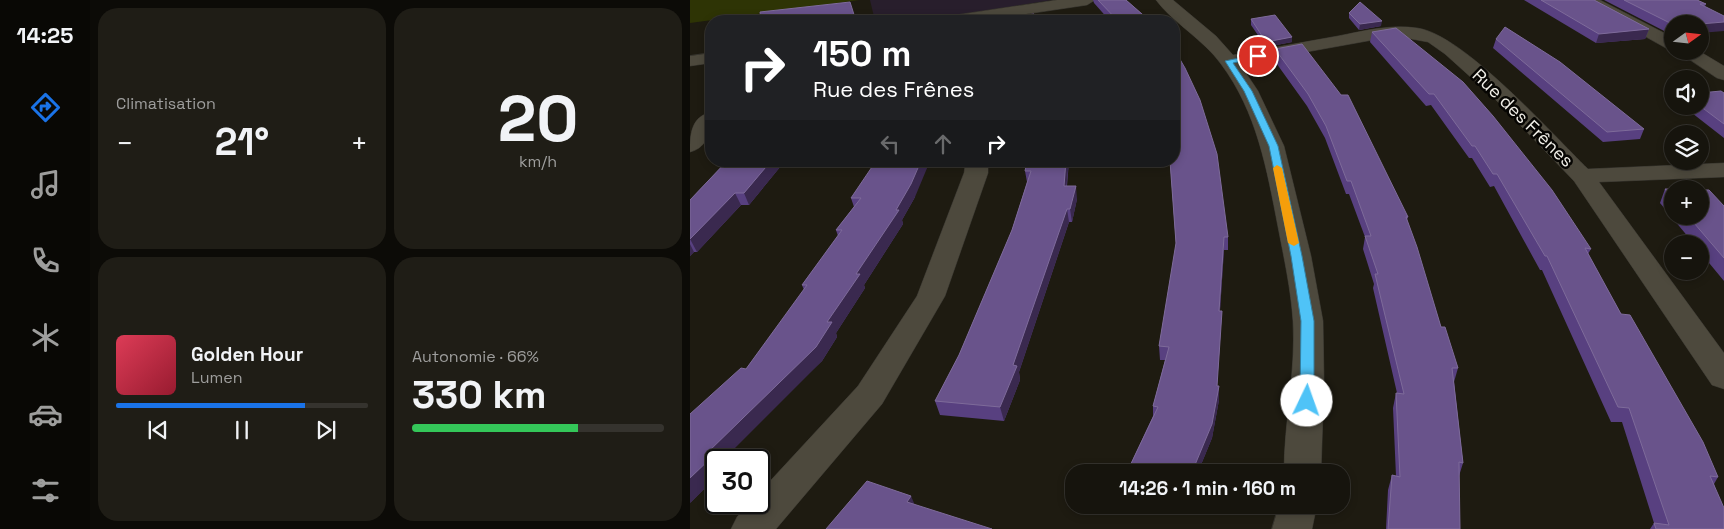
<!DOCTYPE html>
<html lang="fr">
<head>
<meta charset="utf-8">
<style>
	body { margin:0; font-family:"Space Grotesk",sans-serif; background:#1f1d16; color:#f1f3f6; height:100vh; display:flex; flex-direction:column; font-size:19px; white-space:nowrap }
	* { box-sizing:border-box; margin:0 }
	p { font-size:16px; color:#9e9e9d }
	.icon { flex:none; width:28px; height:28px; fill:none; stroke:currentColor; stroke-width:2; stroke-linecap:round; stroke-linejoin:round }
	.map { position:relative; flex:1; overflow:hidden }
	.details { display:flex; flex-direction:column; gap:8px; padding:8px; background:#0c0b07; width:600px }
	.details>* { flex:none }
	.hud { position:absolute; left:15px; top:15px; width:475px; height:152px; border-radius:20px; box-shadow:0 2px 8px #0003,0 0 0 1px #35332e; background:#202124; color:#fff; overflow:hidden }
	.needle { width:32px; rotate:75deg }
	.controls { position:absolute; left:974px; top:15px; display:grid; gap:10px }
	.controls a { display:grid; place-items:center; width:45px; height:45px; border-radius:50%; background:#16140d; box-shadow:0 2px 8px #0003,0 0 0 1px #35332e; font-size:25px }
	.speed { position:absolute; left:15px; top:449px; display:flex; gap:10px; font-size:25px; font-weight:700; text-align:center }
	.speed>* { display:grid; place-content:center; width:65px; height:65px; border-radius:50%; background:#16140d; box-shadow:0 2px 8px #0003,0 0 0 1px #35332e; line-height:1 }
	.speed .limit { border:2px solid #111; border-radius:8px; background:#fff; color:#111 }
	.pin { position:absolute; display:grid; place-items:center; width:42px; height:42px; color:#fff; margin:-21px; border:2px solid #fff; border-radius:50%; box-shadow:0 1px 5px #0007 }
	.me { position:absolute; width:55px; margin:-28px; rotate:3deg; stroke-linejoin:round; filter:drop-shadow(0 0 4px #0008) }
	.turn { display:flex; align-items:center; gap:18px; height:105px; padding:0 25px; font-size:22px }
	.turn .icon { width:65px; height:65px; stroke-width:2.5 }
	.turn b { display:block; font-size:35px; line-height:42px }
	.lanes { display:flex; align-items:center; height:48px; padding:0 25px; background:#0003; justify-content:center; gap:25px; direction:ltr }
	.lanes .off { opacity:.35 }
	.big { font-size:38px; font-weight:700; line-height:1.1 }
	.details .card { flex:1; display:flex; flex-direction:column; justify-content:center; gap:8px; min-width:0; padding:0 18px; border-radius:20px; background:#1f1d16 }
	.details .dial { align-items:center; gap:0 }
	.dial b { font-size:65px; line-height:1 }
	.song { display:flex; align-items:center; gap:15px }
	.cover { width:60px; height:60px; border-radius:8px; background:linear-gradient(135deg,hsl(350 70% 55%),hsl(350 70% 35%)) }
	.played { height:5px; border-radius:2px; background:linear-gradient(90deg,#1a73e8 75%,#35332e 75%) }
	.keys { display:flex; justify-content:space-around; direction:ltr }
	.heat { display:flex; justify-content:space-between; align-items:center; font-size:28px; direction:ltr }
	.charge { height:8px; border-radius:4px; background:linear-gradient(90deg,#34c759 66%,#35332e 0) }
	.details .tiles { flex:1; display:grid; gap:8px; grid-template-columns:repeat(2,1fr) }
	.trip { position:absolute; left:375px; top:464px; width:285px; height:50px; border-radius:20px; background:#16140d; box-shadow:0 2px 8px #0003,0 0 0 1px #35332e; font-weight:700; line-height:50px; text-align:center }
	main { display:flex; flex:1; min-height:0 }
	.tabs { display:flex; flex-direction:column; width:90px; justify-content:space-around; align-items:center; background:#090805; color:#9e9e9d }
	.tabs .icon { width:35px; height:35px }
	.tabs .current { color:#1a73e8 }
	.tabs b { font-size:22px; color:#f1f3f6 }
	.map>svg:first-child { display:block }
</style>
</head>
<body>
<main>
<nav class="tabs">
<b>14:25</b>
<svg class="icon current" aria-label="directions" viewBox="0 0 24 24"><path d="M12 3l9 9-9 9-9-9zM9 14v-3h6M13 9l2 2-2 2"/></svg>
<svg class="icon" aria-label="music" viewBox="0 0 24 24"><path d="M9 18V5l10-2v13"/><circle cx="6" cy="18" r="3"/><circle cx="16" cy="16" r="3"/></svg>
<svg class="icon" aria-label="phone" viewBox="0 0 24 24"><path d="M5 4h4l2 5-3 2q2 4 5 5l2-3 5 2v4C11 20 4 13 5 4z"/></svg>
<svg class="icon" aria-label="climate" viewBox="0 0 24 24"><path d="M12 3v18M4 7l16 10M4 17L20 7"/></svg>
<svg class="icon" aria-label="car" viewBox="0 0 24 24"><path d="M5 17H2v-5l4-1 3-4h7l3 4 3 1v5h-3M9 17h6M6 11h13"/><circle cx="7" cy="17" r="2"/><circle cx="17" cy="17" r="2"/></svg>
<svg class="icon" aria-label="filters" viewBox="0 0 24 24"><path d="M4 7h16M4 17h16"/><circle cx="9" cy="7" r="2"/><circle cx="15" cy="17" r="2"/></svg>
</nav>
<section class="details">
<div class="tiles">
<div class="card"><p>Climatisation</p>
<div class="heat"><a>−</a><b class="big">21°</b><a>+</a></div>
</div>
<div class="card dial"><b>20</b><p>km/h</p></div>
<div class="card">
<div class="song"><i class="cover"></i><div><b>Golden Hour</b><p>Lumen</p></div></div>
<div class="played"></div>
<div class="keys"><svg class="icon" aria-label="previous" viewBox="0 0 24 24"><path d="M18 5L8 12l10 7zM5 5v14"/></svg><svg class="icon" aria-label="pause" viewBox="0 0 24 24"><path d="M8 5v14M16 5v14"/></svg><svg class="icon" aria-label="next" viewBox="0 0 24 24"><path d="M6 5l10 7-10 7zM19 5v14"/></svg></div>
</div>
<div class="card"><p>Autonomie · 66%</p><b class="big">330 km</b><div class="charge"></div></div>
</div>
</section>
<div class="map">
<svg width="1034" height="529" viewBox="0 0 1034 529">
	<rect width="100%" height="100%" fill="#1e1b11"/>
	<path fill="#281e2c" d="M 180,0 L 362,0 L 230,21 L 185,21 Z"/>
	<path fill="#2e3405" d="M 0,0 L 169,0 L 0,23 Z"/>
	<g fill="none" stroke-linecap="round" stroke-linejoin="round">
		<defs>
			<path id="minor" d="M 367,0 L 405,0 L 397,5 L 290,21 L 252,21 L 260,16 Z
				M 466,0 L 483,0 L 526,36 L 543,55 C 578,49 613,42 648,36 C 674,31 700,24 727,28 C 773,34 862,134 898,169 L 1034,163 L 1034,177 L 909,182 L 1034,353 L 1034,389 L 1022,385 L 884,181 L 806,100 L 755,54 L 738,42 L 705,36 L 550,64 L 568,91 L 594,146 L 621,256 L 633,321 L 634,383 L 631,472 L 594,472 C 594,422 606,372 603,321 C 601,290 594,258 588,227 C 577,170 567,112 531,64 C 514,40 482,22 466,0 Z
				M 890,0 L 910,0 L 982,37 L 982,49 L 976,48 Z
				M 987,51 L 1009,51 L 1034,66 L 1034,80 L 1027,78 Z
				M 21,53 L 21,63 L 0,66 L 0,56 Z
				M 21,112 C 22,128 19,147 0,152 C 0,134 1,117 21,112 Z
				M 276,161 L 298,161 L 298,173 L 255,296 L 192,404 L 86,529 L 41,529 L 47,517 L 60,502 L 69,502 L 69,493 L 168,386 L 227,296 L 274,173 Z
				M 589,505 L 627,505 L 622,529 L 582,529 Z"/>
		</defs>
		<use href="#minor" stroke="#37352f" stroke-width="1"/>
		<use href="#minor" fill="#4d493d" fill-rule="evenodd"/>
	</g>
	<path fill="#584080" d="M 403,0 L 436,0 L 460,21 L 420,21 L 404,3 Z
		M 834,0 L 904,0 L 959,29 L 955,39 L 906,43 Z
		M 914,0 L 1007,0 L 1016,4 L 1015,6 L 982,24 L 982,35 Z
		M 659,13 L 691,26 L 669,30 L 659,18 Z
		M 561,19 L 602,37 L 602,42 L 576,47 L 561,25 Z
		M 682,32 L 901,249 L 898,254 L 931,314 L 1028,477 L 1024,484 L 1034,529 L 960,529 L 964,523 L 932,422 L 921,422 L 852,270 L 850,270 L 804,186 L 800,187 L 782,158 L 779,158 L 741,105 L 736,106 L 680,42 Z
		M 806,39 L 954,129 L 950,139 L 913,142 L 803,48 Z
		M 585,49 L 718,217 L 717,220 L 751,327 L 768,368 L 764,382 L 773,463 L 769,476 L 770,529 L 696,529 L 698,490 L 702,475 L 706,476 L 703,408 L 706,393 L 707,393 L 683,288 L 684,284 L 673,249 L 675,237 L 659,194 L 656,194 L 635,138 L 617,106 L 584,60 Z
		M 1034,93 L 1034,138 L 993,106 L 1010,106 Z
		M 37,161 L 95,161 L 59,205 L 51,205 L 7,252 L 4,252 L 0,256 L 0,200 Z
		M 337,161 L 379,161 L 377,186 L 387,199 L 382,222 L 379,222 L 329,372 L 330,380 L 314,421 L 250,415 L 245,401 L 269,355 L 322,230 L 337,182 L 335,171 Z
		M 480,161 L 484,161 L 538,237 L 538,250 L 534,250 L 530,311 L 532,311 L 527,386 L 529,400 L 522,438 L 508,472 L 437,472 L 463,416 L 463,406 L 475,360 L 470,360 L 469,346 L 486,245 Z
		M 975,189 L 982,189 L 982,216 L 1010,216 L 1034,206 L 1034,281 L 1010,252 L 1010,244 L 1004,244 L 970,203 Z
		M 225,197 L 212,220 L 213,224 L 174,285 L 175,288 L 146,333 L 147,337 L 132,361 L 26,460 L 26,477 L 0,503 L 56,369 L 114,290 L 112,285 L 148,236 L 146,230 L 164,207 L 161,198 Z"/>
	<path fill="#3a294f" d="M 692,21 L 691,26 L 669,30 L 670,24 Z
		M 1034,22 L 1034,31 L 1010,33 L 1010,24 Z
		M 959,29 L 955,39 L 906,43 L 909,34 Z
		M 602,37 L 602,42 L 576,47 L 576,42 Z
		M 81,161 L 95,161 L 59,205 L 54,193 Z
		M 231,161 L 240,161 L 225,197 L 212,220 L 213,224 L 174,285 L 175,288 L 146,333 L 147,337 L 132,361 L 33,460 L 26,460 L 26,477 L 0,503 L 0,478 L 16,454 L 137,322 L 166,274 Z
		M 376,161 L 379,161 L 375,199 L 374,186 Z
		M 386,186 L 387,199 L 382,222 L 380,209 Z
		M 45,193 L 51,205 L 7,252 L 0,239 Z
		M 377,209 L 379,222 L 329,372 L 330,380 L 314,421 L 310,407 L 323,365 Z
		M 534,237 L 534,250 L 529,324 L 529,311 Z
		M 0,244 L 4,252 L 0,256 Z
		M 532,311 L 526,399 L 529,386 L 529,400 L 522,438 L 508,472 L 502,472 Z
		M 221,496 L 227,510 L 217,502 Z"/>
	<path fill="#69538b" stroke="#7e6b9a" d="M 408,0 L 436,0 L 460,21 L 428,21 Z
		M 851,0 L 904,0 L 959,29 L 909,34 Z
		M 934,0 L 1007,0 L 1016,4 L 1010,4 L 1034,16 L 1034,22 L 1010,24 L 982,24 Z
		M 160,2 L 166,21 L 71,21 L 70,12 Z
		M 670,2 L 692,21 L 670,24 L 659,13 Z
		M 344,14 L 347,21 L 318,21 L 316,18 Z
		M 585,15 L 602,37 L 576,42 L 561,19 Z
		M 815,27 L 870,62 L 954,129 L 917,132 L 806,39 Z
		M 706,28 L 773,82 L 803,116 L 862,190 L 901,249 L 895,248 L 931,314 L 940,315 L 1013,442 L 1028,477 L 1020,476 L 1034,508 L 1034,529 L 966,529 L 964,523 L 979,525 L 939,408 L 928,407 L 857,256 L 855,256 L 807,174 L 803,174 L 785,146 L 782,146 L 744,94 L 739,94 L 682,32 Z
		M 612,44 L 651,95 L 658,95 L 718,217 L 716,217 L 727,247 L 751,327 L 755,327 L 768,368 L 762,368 L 773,463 L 769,462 L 770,529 L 698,529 L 702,475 L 710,477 L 706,393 L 714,394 L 685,274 L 688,274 L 675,236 L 681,236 L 661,181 L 657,181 L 636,126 L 618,94 L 585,49 Z
		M 484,49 L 495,68 L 510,100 L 527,154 L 538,237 L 534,237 L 529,311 L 532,311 L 527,386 L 529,386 L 522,424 L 502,472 L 437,472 L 468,407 L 463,406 L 479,347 L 469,346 L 486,243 L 480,161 L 484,161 Z
		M 1031,91 L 1034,93 L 1034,124 L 1010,106 L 1010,93 Z
		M 37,161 L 81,161 L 54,193 L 45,193 L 0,239 L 0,200 Z
		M 186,161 L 231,161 L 221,184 L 206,210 L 209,210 L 166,274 L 170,274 L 137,322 L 142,322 L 126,347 L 16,454 L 23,456 L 0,478 L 0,414 L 51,368 L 56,369 L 117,285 L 112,285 L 152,230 L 146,230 L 171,198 L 161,198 Z
		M 337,161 L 376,161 L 374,186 L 386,186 L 380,209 L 377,209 L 323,365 L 327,366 L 310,407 L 245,401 L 269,355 L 322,230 L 341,171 L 335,171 Z
		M 975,189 L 982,189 L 982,198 Z
		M 1010,190 L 1019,190 L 1034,206 L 1034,258 L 998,216 L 1010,216 Z
		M 177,481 L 221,496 L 217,502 L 302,529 L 136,529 Z"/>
	<path fill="#4fc3f7" stroke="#337fa1" d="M 568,54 L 571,56 L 570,58 L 543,63 L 562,91 L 588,146 L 612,256 L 624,321 L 624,401 L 617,407 L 610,401 L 611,321 L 601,256 L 579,146 L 554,91 L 535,61 Z"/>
	<path fill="#f59e0b" d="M 587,165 L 592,168 L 609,243 L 604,246 L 598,243 L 583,168 Z"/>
	<g text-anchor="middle" stroke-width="5" stroke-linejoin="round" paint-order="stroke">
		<g font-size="18" fill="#f1efe8" stroke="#070603">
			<text transform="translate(833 118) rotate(44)" y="6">Rue des Frênes</text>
		</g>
	</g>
</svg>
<div class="controls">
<a><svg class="needle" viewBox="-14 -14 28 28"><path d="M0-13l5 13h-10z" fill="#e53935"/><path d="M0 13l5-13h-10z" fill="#9e9e9d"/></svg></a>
<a><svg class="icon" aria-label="sound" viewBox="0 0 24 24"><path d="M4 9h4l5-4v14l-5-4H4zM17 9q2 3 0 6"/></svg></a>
<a><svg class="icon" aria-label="layers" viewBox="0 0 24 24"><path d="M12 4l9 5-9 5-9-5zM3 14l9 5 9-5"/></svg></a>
<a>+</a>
<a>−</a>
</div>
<div class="speed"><div class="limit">30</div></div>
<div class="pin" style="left:568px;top:56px;background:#d93025"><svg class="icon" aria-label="arrive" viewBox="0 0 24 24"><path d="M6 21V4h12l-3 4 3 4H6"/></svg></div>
<svg class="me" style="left:617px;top:401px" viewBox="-20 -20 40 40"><circle r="19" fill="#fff"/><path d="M0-13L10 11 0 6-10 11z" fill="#4fc3f7"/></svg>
<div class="trip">14:26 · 1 min · 160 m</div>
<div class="hud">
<div class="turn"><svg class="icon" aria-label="right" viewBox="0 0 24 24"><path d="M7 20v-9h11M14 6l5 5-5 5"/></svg><div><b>150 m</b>Rue des Frênes</div></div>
<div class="lanes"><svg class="icon off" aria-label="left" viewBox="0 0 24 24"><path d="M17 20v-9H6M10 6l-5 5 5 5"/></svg><svg class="icon off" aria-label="ahead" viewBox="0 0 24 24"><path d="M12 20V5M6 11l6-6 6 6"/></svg><svg class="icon" aria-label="right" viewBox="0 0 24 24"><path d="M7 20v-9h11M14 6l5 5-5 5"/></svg></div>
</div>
</div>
</main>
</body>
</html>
